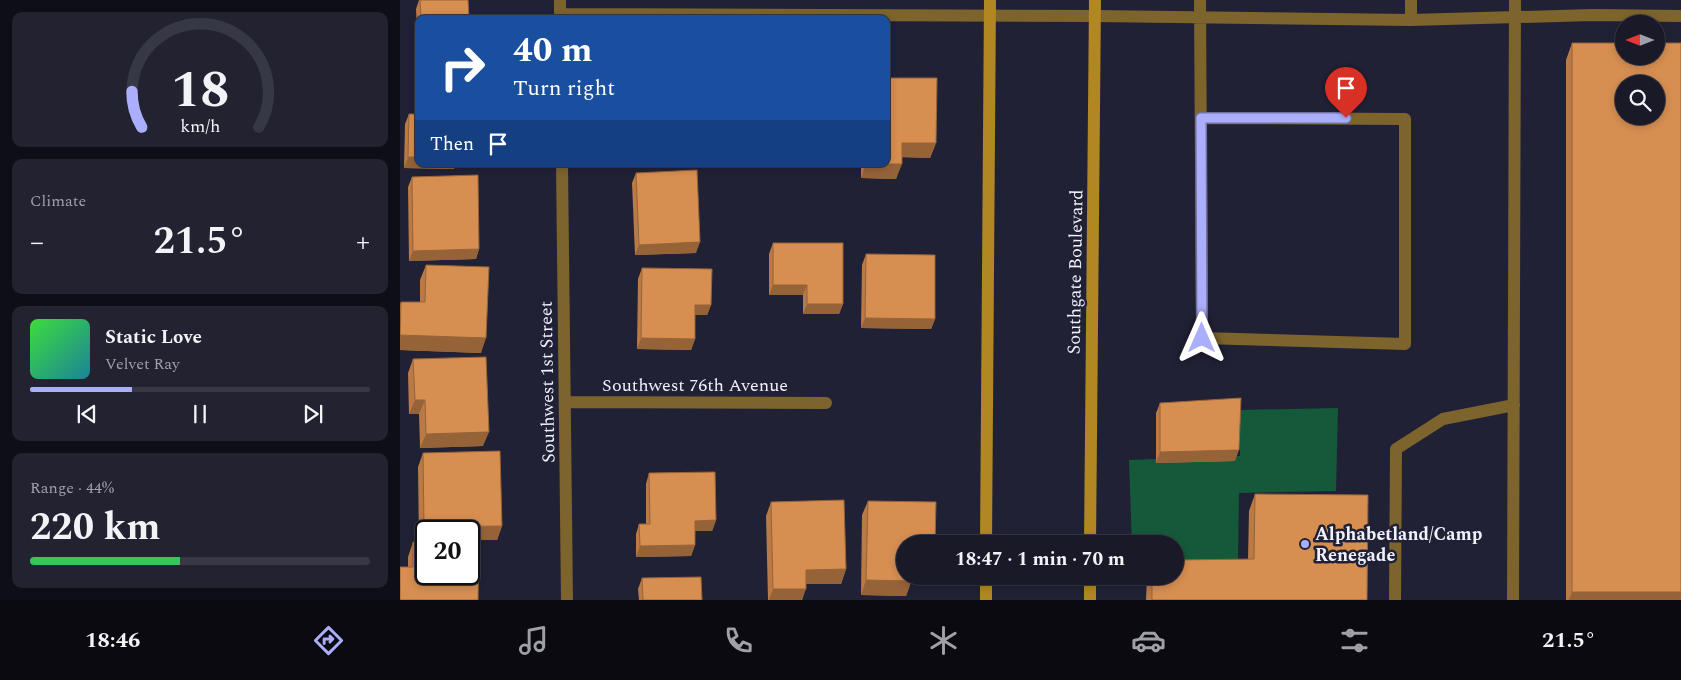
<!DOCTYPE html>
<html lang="en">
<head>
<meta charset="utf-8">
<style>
	body { margin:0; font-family:Spectral,serif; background:#222230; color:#f1f3f6; height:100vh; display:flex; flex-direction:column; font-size:19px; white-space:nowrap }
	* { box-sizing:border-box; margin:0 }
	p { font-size:16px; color:#9fa0a8 }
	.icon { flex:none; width:28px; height:28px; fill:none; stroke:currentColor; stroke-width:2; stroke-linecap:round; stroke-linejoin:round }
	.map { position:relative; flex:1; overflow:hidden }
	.details { display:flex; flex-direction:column; gap:12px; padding:12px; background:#0e0e16; width:400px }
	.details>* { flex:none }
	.guide { position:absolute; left:15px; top:15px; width:475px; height:152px; border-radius:10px; box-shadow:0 2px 8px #0003,0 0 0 1px #373845; background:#1a4fa0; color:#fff; overflow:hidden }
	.needle { width:32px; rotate:270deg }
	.controls { position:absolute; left:1215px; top:15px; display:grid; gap:10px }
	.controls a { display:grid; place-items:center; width:50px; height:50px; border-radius:50%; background:#191928; box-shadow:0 2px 8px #0003,0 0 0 1px #373845; font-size:25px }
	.speed { position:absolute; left:15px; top:520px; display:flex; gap:10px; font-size:25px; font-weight:700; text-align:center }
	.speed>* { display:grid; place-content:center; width:65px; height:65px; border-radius:50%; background:#191928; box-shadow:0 2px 8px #0003,0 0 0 1px #373845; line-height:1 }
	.speed .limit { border:2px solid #111; border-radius:8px; background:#fff; color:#111 }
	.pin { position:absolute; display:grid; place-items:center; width:42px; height:42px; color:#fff; margin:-51px -21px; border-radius:50% 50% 50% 0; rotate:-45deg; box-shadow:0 0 5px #0007 }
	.pin .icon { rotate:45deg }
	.me { position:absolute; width:55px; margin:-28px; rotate:0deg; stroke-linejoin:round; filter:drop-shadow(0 0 4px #0008) }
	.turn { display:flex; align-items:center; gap:18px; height:105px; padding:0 15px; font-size:22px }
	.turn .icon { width:65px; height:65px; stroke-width:2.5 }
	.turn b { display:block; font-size:35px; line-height:42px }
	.then { display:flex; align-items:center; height:48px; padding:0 15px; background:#0003; gap:10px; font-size:19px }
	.big { font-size:38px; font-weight:700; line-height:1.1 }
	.details .tile { flex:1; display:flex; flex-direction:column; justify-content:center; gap:8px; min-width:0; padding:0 18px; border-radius:10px; background:#222230 }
	.details .dial { align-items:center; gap:0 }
	.dial svg { height:130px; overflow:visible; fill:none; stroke:#373845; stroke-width:7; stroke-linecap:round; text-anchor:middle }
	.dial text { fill:#f1f3f6; stroke:none }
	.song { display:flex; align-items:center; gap:15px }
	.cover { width:60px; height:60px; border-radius:8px; background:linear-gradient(135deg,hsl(120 70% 55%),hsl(190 70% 35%)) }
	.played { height:5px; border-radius:2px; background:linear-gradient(90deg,#abaffb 30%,#373845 30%) }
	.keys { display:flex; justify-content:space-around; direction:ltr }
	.heat { display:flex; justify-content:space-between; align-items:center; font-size:28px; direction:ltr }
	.charge { height:8px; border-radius:4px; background:linear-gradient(90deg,#34c759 44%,#373845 0) }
	.trip { position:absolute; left:496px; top:535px; width:288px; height:50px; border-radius:25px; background:#191928; box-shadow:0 2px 8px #0003,0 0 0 1px #373845; font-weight:700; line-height:50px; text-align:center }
	.dock { display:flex; height:80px; justify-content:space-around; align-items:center; background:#0a0a10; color:#9fa0a8 }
	.dock .icon { width:35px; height:35px }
	.dock .current { color:#abaffb }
	.dock b { font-size:22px; color:#f1f3f6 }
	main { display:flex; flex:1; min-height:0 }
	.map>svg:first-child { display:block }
</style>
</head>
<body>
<main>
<section class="details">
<div class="tile dial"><svg viewBox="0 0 100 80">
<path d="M14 69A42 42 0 1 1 86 69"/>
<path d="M14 69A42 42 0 0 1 8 47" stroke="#abaffb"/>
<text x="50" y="56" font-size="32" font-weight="700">18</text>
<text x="50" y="72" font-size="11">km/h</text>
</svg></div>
<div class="tile"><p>Climate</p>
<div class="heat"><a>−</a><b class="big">21.5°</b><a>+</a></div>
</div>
<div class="tile">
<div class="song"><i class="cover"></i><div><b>Static Love</b><p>Velvet Ray</p></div></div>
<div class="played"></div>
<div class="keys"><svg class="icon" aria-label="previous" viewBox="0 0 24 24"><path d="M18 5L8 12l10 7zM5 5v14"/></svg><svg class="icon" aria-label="pause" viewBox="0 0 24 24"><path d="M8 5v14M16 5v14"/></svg><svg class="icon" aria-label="next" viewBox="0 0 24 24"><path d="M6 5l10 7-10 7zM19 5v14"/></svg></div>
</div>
<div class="tile"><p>Range · 44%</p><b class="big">220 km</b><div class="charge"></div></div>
</section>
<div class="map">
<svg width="1281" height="600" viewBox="0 0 1281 600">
	<rect width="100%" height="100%" fill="#212136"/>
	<path fill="#145a3a" d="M 938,408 L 936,491 L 839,493 L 838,560 L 775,562 L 775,544 L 732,544 L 729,460 L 840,456 L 840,410 Z"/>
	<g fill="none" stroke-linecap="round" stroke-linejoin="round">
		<path stroke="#7d632c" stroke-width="12" d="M 800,0 L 802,338 L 1005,344 L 1005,119 L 801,118
			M 1011,0 L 1011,20
			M 695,16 L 1011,20 L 1193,15 L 1281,16
			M 995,600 L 996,449 L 1043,419 L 1114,405
			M 1113,600 L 1115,0"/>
		<path stroke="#7d632c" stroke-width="12" d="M 160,0 L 160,19
			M 160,14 L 695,16
			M 162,164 L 167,600
			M 165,402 L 426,403"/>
		<path stroke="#b08723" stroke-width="12" d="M 586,544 L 590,0
			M 690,544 L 695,0
			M 586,600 L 586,576
			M 690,600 L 690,576"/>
	</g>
	<path fill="#b97a46" d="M 19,0 L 68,0 L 69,19 L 19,19 L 19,75 L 16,9 Z
		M 1172,43 L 1281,600 L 1166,600 L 1166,60 Z
		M 486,78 L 536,143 L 530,158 L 502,157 L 496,179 L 461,178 L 461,164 L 486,164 Z
		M 19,87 L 19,164 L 54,169 L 4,168 L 5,124 L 9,114 L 16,114 L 17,93 Z
		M 236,173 L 296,253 L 235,255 L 232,183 Z
		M 12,177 L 79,249 L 76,259 L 9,261 L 8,187 Z
		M 373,243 L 443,304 L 439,314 L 403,314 L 403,295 L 369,295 L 369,254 Z
		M 466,254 L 535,319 L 531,329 L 461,328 L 462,265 Z
		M 26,265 L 81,353 L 0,350 L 0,305 L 1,302 L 20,302 L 20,280 Z
		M 242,268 L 311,305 L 307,315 L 295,315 L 295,339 L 291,350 L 237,349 L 238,279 Z
		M 13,359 L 83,446 L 20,448 L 19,414 L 9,414 L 8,373 Z
		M 760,403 L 835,461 L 756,463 L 756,413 Z
		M 23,453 L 102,526 L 97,540 L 69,540 L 69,531 L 19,541 L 18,467 Z
		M 249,473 L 316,520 L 312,531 L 295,531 L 295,545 L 291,556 L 236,557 L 236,534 L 239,524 L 246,524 L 246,484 Z
		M 855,494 L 967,600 L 746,600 L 747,576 L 775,576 L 848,559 L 849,511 Z
		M 468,501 L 530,583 L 511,582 L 506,596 L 461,595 L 462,515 Z
		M 371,502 L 446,569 L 441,584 L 406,584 L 402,600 L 368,600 L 366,516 Z
		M 13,542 L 78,600 L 8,567 L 8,557 Z
		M 242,578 L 302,600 L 239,600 L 238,589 Z"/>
	<path fill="#966339" d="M 502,143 L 536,143 L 530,158 L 497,157 Z
		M 8,157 L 19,157 L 19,164 L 56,164 L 54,169 L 4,168 Z
		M 466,164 L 502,164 L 496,179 L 461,178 Z
		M 300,242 L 296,253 L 235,255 L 239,245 Z
		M 79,249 L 76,259 L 9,261 L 13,251 Z
		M 373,285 L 407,285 L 403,295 L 369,295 Z
		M 407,304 L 443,304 L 439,314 L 403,314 Z
		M 295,305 L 311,305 L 307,315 L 291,315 Z
		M 465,318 L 535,319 L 531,329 L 461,328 Z
		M 0,335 L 86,338 L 81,353 L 0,350 Z
		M 241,338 L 295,339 L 291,350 L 237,349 Z
		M 15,400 L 25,400 L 19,414 L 9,414 Z
		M 89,432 L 83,446 L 20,448 L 26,434 Z
		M 839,450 L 835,461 L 756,463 L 760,452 Z
		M 316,520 L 312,531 L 291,531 L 295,521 Z
		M 102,526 L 97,540 L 69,540 L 69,531 L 26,531 L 26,541 L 19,541 L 24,527 Z
		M 295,545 L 291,556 L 236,557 L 240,546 Z
		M 446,569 L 441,584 L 401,584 L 406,570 Z
		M 509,576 L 532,576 L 530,583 L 511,582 L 506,596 L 461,595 L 466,580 Z
		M 373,589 L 406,589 L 402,600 L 369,600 Z
		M 1172,592 L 1281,592 L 1281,600 L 1169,600 Z"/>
	<path fill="#d78e51" stroke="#966339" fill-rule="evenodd" d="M 20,0 L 68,0 L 69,19 L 21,19 Z
		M 1172,43 L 1224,43 L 1224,56 L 1256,56 L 1256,43 L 1281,43 L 1281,592 L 1172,592 ZM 1224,84 L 1256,84 L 1256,116 L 1224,116 Z
		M 486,78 L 537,78 L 536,143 L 502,143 L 502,164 L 480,164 L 486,164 Z
		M 9,114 L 19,114 L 19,157 L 8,157 Z
		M 297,170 L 300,242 L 239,245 L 236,173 Z
		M 78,175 L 79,249 L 13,251 L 12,177 Z
		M 373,243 L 443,243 L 443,304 L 407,304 L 407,285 L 373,285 Z
		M 466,254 L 535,255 L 535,319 L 465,318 Z
		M 26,265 L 89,267 L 86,338 L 0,335 L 1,302 L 25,302 Z
		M 242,268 L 312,269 L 311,305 L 295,305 L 295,339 L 241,338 Z
		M 86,357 L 89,432 L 26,434 L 25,400 L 15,400 L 13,359 Z
		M 841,398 L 839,450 L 760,452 L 760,403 Z
		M 100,451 L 102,526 L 24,527 L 23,453 Z
		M 315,472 L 316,520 L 295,521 L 295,545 L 240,546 L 239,524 L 250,524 L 249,473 Z
		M 855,494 L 968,495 L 967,600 L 752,600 L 752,576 L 775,576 L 775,560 L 854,559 Z
		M 444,500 L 446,569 L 406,570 L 406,589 L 373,589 L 371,502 Z
		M 468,501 L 536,502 L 535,544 L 505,544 L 505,576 L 511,576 L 511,581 L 466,580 Z
		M 13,542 L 26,542 L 26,574 L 69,574 L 69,543 L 79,543 L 78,600 L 0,600 L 0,567 L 13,567 Z
		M 301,577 L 302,600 L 243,600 L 242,578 Z"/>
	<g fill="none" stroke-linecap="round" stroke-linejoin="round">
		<defs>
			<path id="route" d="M 802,338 L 801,118 L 946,118"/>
		</defs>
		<use href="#route" stroke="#6f72a3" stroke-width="12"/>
		<use href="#route" stroke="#abaffb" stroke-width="9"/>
	</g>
	<circle fill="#abaffb" stroke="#212136" stroke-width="2" cx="905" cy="544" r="5"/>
	<g text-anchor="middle" stroke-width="5" stroke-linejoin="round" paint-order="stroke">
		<g font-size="18" fill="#f0f1fd" stroke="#212136">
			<text transform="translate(675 272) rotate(-89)" y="6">Southgate Boulevard</text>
			<text transform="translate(147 382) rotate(-91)" y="6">Southwest 1st Street</text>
			<text x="295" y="391">Southwest 76th Avenue</text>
		</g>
		<g font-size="18" font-weight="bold" fill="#f0f1fd" stroke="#212136" text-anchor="start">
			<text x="915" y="540">Alphabetland/Camp<tspan x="915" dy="21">Renegade</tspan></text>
		</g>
	</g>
</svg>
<div class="controls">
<a><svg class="needle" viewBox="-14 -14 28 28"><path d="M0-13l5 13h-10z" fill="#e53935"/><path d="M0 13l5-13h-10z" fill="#9fa0a8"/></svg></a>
<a><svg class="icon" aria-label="search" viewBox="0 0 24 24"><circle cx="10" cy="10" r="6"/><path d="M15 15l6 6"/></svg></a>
</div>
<div class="speed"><div class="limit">20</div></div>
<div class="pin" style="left:946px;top:118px;background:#d93025"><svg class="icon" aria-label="arrive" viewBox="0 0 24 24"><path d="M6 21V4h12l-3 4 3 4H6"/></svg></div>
<svg class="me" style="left:802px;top:338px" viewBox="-20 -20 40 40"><path d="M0-17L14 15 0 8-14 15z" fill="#abaffb" stroke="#fff" stroke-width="4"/></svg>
<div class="trip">18:47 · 1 min · 70 m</div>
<div class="guide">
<div class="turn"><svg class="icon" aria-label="right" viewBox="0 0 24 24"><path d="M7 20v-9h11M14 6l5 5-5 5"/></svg><div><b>40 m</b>Turn right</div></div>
<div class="then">Then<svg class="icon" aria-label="arrive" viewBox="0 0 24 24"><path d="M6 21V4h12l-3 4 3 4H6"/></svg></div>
</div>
</div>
</main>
<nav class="dock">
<b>18:46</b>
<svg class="icon current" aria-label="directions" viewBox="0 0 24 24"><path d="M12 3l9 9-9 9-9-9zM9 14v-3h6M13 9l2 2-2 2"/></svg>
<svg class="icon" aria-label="music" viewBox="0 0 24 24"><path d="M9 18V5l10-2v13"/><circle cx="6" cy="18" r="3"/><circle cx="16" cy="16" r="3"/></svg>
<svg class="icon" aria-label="phone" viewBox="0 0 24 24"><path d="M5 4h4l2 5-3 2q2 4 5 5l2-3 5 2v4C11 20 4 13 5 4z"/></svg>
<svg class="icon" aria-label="climate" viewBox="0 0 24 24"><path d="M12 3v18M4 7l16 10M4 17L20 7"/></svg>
<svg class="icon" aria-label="car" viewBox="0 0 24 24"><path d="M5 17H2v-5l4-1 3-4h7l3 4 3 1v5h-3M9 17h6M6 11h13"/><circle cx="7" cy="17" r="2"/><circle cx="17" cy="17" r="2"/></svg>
<svg class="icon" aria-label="filters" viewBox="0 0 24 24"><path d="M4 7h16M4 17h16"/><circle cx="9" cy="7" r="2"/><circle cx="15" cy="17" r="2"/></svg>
<b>21.5°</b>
</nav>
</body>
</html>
